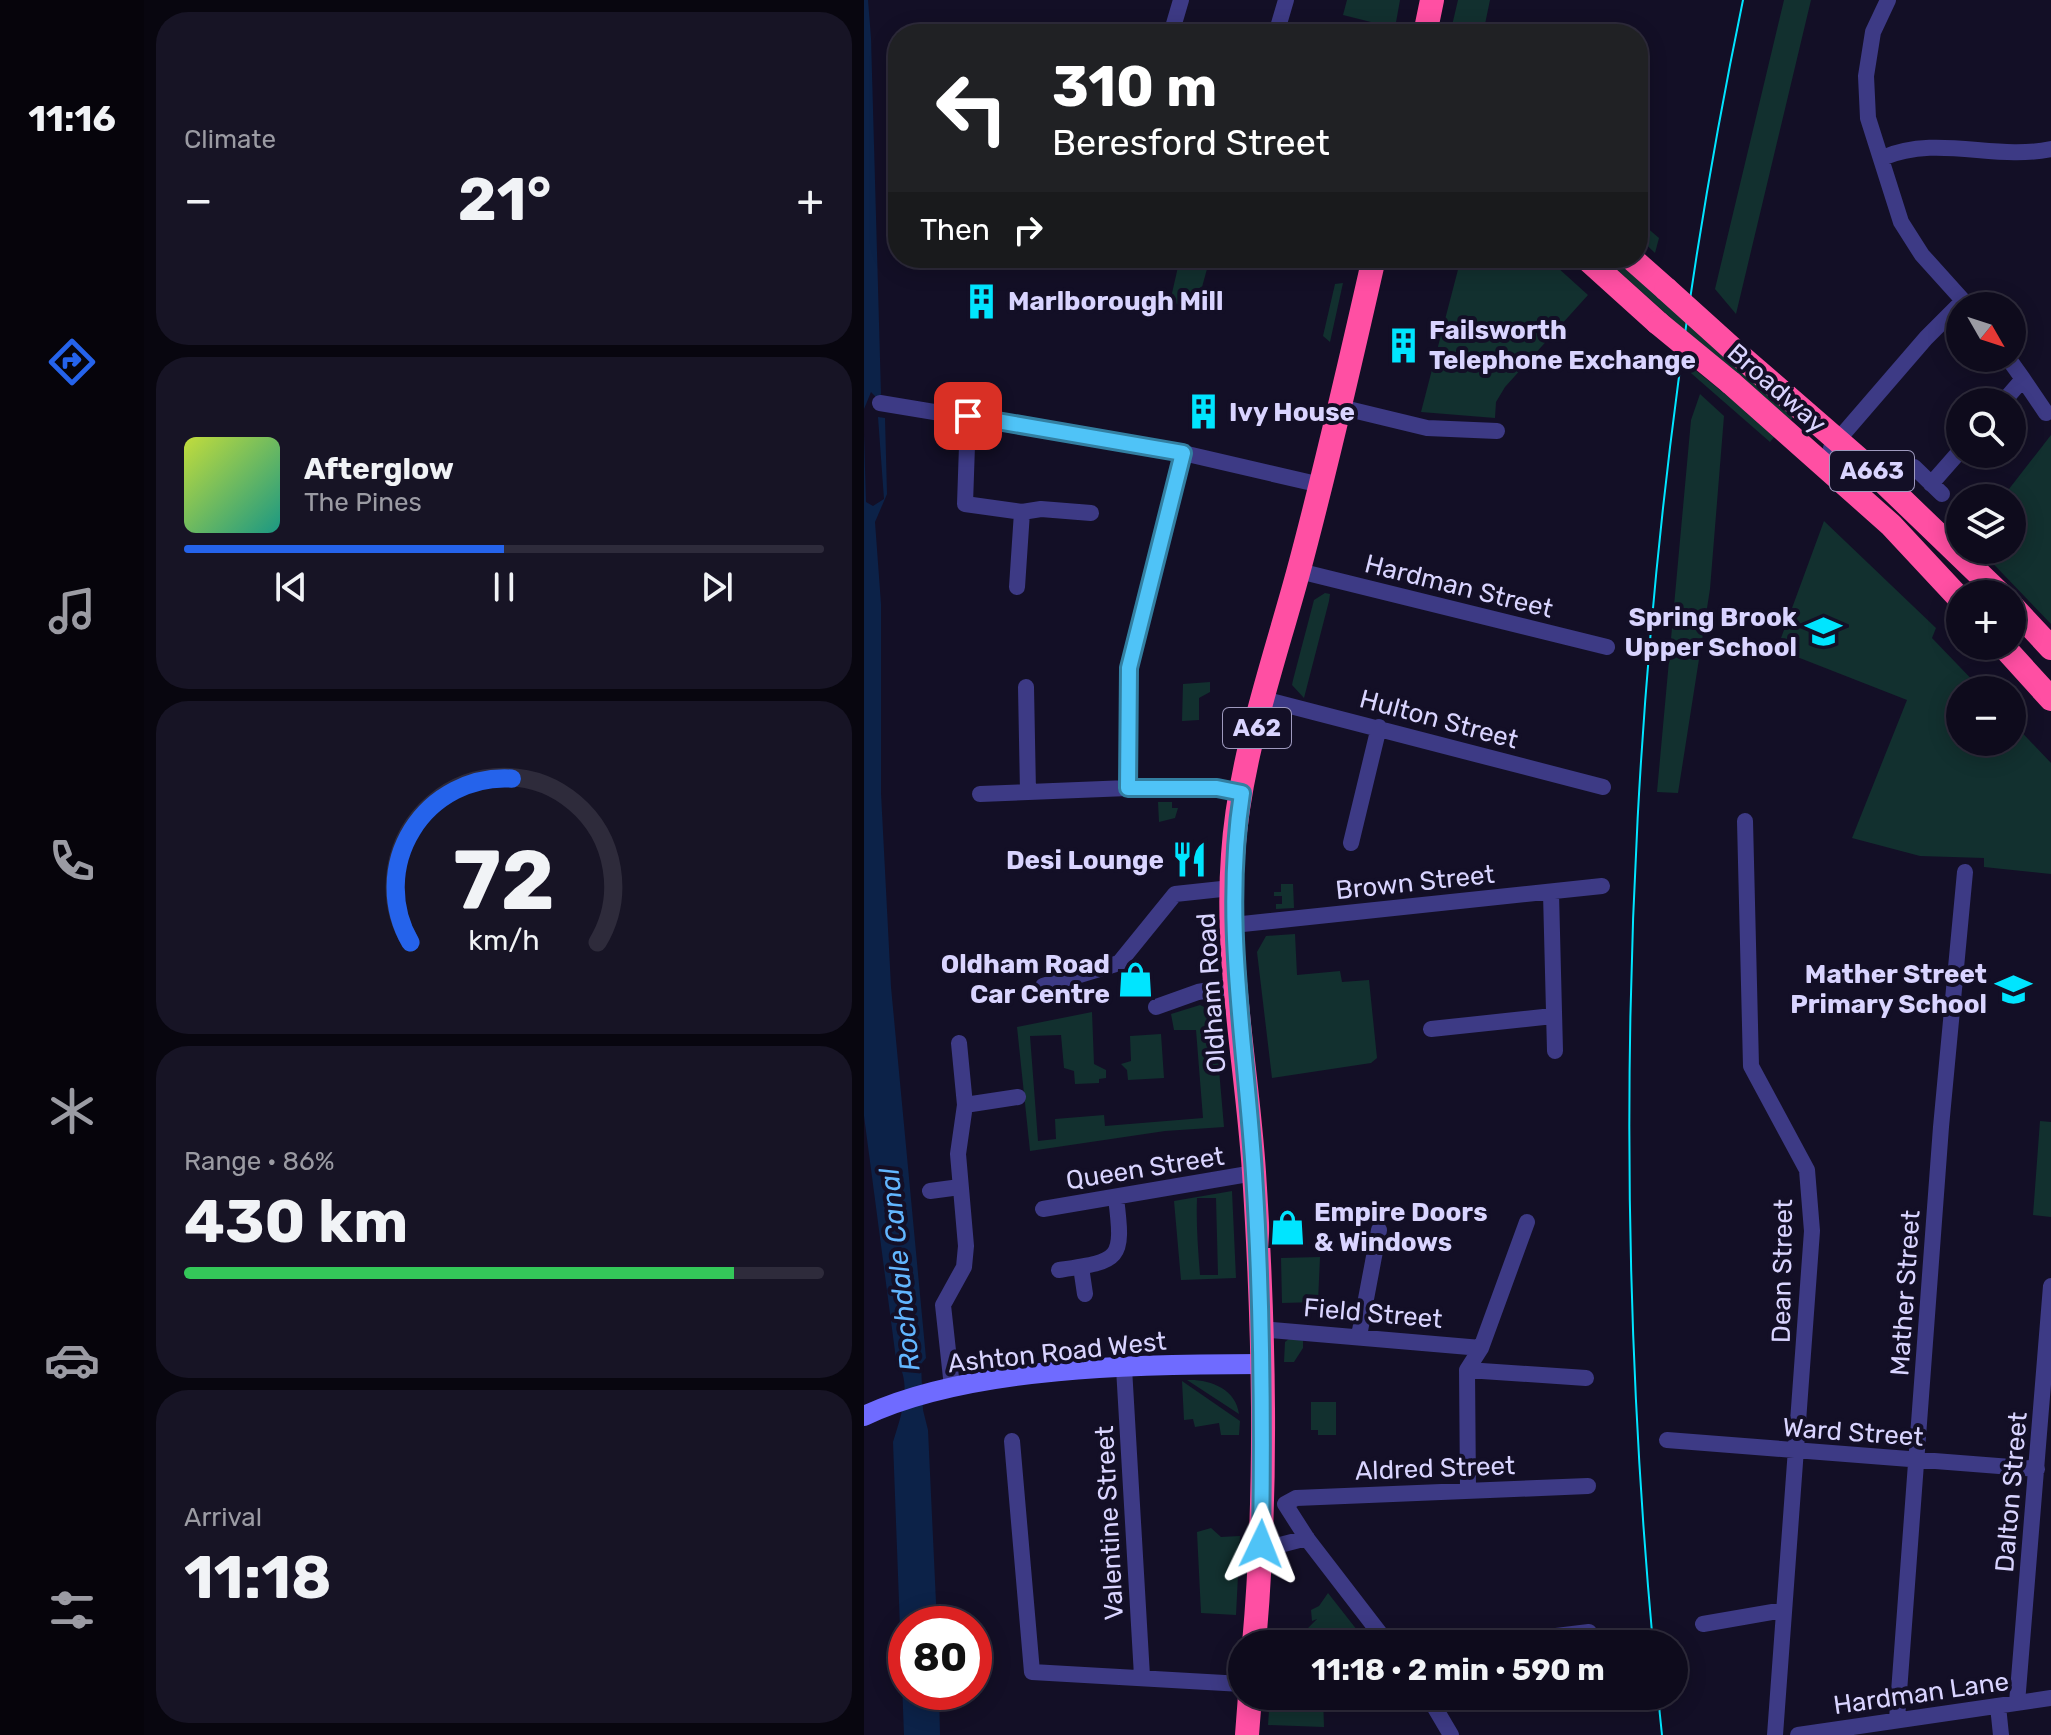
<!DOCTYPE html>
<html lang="en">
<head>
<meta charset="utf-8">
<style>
	body { margin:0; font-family:Rubik,sans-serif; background:#171425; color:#f1f3f6; height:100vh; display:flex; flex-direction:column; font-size:30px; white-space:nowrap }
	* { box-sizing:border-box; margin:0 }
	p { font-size:26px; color:#9b9ba3 }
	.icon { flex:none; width:44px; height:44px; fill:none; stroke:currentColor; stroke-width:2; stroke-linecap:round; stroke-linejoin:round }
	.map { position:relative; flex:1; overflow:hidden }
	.drawer { display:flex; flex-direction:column; gap:12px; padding:12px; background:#08060f; width:720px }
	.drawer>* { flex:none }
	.hud { position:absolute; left:24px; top:24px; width:760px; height:244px; border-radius:32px; box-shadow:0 4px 20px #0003,0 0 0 2px #2e2b3b; background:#202124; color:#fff; overflow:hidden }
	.needle { width:52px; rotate:129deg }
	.fabs { position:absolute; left:1082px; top:292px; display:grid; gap:16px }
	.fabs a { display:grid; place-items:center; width:80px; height:80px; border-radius:50%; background:#0e0b1c; box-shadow:0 4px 20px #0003,0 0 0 2px #2e2b3b; font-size:40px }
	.speed { position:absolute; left:24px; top:1606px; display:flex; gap:16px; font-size:40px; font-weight:700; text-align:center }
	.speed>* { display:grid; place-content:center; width:104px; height:104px; border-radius:50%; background:#0e0b1c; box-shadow:0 4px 20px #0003,0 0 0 2px #2e2b3b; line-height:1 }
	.speed .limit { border:12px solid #d22; background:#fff; color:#111 }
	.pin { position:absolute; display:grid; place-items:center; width:68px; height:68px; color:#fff; margin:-34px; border-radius:16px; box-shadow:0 4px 12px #0006 }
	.me { position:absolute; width:88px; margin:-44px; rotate:2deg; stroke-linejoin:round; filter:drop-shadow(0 0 6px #0008) }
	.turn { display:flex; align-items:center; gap:28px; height:168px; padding:0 32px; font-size:36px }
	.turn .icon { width:104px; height:104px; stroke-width:2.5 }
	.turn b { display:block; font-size:56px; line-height:68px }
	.then { display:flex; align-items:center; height:76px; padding:0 32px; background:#0003; gap:16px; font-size:30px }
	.big { font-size:60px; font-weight:700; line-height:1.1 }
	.drawer .card { flex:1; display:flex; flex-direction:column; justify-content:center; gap:12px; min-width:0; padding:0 28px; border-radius:32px; background:#171425 }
	.drawer .dial { align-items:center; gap:0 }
	.dial svg { height:208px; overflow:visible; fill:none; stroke:#2e2b3b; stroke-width:7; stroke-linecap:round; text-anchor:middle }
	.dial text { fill:#f1f3f6; stroke:none }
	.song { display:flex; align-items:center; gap:24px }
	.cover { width:96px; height:96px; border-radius:12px; background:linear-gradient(135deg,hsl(70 70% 55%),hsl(170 70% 35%)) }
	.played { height:8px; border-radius:4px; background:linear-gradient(90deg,#2563eb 50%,#2e2b3b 50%) }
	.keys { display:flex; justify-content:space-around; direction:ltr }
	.heat { display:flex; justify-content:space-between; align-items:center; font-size:44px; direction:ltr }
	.charge { height:12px; border-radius:6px; background:linear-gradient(90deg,#34c759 86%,#2e2b3b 0) }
	.trip { position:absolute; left:364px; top:1630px; width:460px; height:80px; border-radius:40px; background:#0e0b1c; box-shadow:0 4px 20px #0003,0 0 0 2px #2e2b3b; font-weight:700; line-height:80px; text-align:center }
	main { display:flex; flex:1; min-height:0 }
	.tabs { display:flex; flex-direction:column; width:144px; justify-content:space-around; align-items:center; background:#06040b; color:#9b9ba3 }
	.tabs .icon { width:56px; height:56px }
	.tabs .active { color:#2563eb }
	.tabs b { font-size:36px; color:#f1f3f6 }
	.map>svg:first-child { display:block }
</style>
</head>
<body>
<main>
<nav class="tabs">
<b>11:16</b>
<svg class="icon active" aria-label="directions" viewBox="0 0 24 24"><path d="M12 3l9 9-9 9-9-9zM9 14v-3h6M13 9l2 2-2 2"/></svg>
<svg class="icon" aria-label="music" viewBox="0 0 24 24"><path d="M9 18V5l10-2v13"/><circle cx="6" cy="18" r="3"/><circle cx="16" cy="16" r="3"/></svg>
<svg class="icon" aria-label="phone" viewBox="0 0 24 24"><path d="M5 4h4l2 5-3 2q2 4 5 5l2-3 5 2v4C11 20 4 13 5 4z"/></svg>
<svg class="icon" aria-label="climate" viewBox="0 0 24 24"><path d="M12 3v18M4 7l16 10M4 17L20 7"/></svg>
<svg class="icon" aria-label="car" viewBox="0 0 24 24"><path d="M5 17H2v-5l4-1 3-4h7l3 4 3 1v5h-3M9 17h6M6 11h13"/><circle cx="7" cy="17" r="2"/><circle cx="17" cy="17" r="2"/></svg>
<svg class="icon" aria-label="filters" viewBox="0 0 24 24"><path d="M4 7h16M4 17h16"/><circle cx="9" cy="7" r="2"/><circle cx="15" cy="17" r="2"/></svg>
</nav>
<section class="drawer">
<div class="card"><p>Climate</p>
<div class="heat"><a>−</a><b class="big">21°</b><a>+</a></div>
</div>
<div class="card">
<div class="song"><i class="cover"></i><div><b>Afterglow</b><p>The Pines</p></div></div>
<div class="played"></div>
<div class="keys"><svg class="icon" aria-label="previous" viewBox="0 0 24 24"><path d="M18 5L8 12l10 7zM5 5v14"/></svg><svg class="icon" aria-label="pause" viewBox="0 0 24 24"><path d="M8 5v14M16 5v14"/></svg><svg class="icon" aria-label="next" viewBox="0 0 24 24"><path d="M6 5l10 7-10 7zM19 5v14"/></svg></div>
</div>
<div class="card dial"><svg viewBox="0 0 100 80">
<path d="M14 69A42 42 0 1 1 86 69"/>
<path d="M14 69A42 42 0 0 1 53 6" stroke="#2563eb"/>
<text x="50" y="56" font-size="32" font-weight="700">72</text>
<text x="50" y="72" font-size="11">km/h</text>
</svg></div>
<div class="card"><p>Range · 86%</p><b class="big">430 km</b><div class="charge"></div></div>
<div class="card"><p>Arrival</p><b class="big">11:18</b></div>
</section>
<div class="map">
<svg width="1187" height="1735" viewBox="0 0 1187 1735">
	<rect width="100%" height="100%" fill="#130f26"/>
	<path fill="#12302f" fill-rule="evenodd" d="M 483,0 L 536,0 L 531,28 L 479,15 Z
		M 594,0 L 626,0 L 621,24 L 646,34 L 586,34 Z
		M 920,0 L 947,0 L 872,314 L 851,289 Z
		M 774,220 L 795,238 L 791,253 L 774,237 Z
		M 316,258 L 346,258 L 332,309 L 306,302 Z
		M 597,258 L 683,258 L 724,295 L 641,387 L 632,402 L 631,418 L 557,412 Z
		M 740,258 L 755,258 L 931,415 L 924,423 Z
		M 479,283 L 466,342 L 459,336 L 471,284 Z
		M 815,357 L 912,435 L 906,442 L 812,360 Z
		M 836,394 L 860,416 L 846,589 L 814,793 L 793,792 L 827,420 Z
		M 1187,435 L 1187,624 L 1116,550 L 1148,550 L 1148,498 L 1138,498 Z
		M 960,521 L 1072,628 L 1068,638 L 1118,690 L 1096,690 L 1096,742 L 1148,742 L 1148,722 L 1187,763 L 1187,874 L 1120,867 L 1120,858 L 1056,856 L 988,838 L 1043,700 L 913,649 Z
		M 461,593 L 466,594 L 465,601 L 440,698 L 428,685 L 429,680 L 450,600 Z
		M 346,682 L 346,692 L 335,698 L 335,720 L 318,721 L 319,684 Z
		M 294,802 L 308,802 L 308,808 L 314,808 L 311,818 L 295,822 Z
		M 417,884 L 429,884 L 430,908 L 412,909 L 412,904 L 418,904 L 418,896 L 410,896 L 410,892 L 417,892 Z
		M 431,934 L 433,975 L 476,971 L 478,982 L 505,980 L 513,1058 L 507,1063 L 408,1078 L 393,952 L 402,936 Z
		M 336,1005 L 350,1012 L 360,1127 L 301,1131 L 166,1151 L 153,1027 L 228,1012 L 230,1064 L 242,1070 L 242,1078 L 235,1079 L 235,1083 L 211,1084 L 210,1071 L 200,1068 L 197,1035 L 166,1036 L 174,1141 L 192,1139 L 191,1119 L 240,1115 L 241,1126 L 339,1118 L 332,1030 L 310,1030 L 307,1014 Z
		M 297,1034 L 300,1078 L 264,1080 L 263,1070 L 257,1064 L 267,1061 L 266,1036 Z
		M 1176,1121 L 1187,1122 L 1187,1217 L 1169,1215 Z
		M 368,1191 L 372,1278 L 317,1280 L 310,1201 ZM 333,1198 L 352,1198 L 354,1275 L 336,1275 C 334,1249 332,1224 333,1198 Z
		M 456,1257 L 454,1302 L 418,1303 L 417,1258 Z
		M 426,1338 L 439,1339 L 439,1348 L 430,1362 L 420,1362 L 421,1342 Z
		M 323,1380 C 346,1379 372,1389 375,1414 Z
		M 318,1381 L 376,1421 L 375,1435 L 357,1435 L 355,1423 L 331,1427 L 329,1419 L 320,1420 Z
		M 447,1402 L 472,1402 L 472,1435 L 454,1435 L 454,1430 L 447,1430 Z
		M 347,1528 L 357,1537 L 376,1536 L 372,1615 L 337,1613 L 333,1532 Z
		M 464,1593 L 504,1644 L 410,1644 L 411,1628 L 443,1629 L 453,1619 L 448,1621 L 447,1610 L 455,1606 Z
		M 406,1696 L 459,1696 L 460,1727 L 404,1725 Z"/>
	<path fill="#0c2248" d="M 0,0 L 4,0 L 7,38 L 17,394 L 14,399 L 7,392 L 0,409 Z
		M 14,417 L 21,418 L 23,494 L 11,522 L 17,604 L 17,793 L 27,987 L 62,1358 L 57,1364 L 59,1410 L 64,1430 L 73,1624 L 42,1624 L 42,1692 L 75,1692 L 76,1735 L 40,1735 L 29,1442 C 37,1416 49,1385 32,1359 L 0,1116 L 0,434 L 2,502 L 9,506 L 20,499 Z"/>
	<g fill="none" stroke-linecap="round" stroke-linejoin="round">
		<path stroke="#3d3a85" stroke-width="16" d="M 1024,0 L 1009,32 L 1002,76 L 1004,118 L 1037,222 L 1058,255 L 1104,306
			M 307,34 L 317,0
			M 412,34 L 422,0
			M 1018,158 C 1074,134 1130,161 1187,149
			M 1159,379 L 1182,413
			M 1139,402 L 1159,379 L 1144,358
			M 16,403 L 319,453 L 457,485
			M 476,407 L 563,428 L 633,431
			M 104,416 L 101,504 L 158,512 L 177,509 L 227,513
			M 967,448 L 1062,338 L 1099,301
			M 1050,467 L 1078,494
			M 1067,484 L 1096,451
			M 435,571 L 743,647
			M 153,587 L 158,512
			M 162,687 L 164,792
			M 399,699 L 739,787
			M 264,788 L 265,668 L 319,453
			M 116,794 L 264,788 L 353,788 L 378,793
			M 881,821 L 887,1066 L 943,1170 L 948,1231 L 911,1735
			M 487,843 L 515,727
			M 687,893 L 691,1051
			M 369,925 L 738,886
			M 179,986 L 255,963 L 311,894 L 367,888
			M 292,1007 L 334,992 L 374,985
			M 567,1029 L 689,1016
			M 101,1105 L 154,1097
			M 66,1191 L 96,1187
			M 179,1209 L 390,1173
			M 217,1267 L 221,1294
			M 195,1270 C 256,1261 260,1261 252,1198
			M 396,1329 L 617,1348
			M 495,1336 L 515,1230
			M 260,1368 L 278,1676
			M 603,1370 L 722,1378
			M 88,1387 L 79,1305 L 100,1267 L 102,1246 L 94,1154 L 101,1105 L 95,1043
			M 803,1440 L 1173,1469
			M 148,1441 L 168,1672 L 378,1684
			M 604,1490 L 603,1370 L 617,1348 L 663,1222
			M 421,1504 L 432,1498 L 724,1486
			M 421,1504 L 444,1540 L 524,1644
			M 396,1561 L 416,1545 L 443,1538
			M 839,1624 L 920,1610
			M 625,1644 L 725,1632
			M 564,1696 L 587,1735
			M 1153,1703 L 1187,1286
			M 1134,1706 L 1137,1735
			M 1033,1719 L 1077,1127 L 1101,872
			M 934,1735 L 1187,1698"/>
		<path stroke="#6f6bff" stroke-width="20" d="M 0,1416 C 105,1366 279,1364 396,1364"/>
		<path stroke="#ff4fa3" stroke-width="24" d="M 561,34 L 568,0
			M 722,258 L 794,323
			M 767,258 L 802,289
			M 874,354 L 1003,466 L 1136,594
			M 867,383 L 1027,525 L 1096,599
			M 1148,606 L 1187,648
			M 1139,646 L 1187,699
			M 390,1644 C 404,1488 400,1328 390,1172 C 383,1067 361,960 369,855 C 375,760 409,665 434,573 C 462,469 486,364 510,258
			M 383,1735 L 386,1696"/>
		<path stroke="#00e5ff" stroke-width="2" d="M 789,1644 C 739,1097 768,538 879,0
			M 794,1696 L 798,1735"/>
		<path stroke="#ff4fa3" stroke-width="24" d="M 802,289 L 874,354
			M 794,323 L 867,383"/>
	</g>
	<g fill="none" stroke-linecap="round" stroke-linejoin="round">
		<defs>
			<path id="route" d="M 104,416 L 319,453 L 265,668 L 264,788 L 353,788 L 378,793 C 358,923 382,1044 390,1174 C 398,1297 399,1421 397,1544"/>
		</defs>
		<use href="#route" stroke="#337fa1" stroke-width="20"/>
		<use href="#route" stroke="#4fc3f7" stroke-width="14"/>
	</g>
	<defs>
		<symbol id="building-bare" viewBox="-9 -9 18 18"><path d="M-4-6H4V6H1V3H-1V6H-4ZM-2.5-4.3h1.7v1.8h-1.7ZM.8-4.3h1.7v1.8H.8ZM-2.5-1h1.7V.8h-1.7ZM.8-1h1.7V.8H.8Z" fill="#00e5ff" stroke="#130f26" stroke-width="2.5" paint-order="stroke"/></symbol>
		<symbol id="school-bare" viewBox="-9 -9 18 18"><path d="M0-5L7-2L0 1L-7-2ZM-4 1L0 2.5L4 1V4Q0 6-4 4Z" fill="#00e5ff" stroke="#130f26" stroke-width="2.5" paint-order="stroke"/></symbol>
		<symbol id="restaurant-bare" viewBox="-9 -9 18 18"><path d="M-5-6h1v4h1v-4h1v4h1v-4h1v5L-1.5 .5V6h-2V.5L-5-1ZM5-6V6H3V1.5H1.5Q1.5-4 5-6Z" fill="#00e5ff" stroke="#130f26" stroke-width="2.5" paint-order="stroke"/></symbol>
		<symbol id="shop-bare" viewBox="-9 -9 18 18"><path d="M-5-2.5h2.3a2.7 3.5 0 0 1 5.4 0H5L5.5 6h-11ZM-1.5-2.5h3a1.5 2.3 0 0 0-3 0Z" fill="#00e5ff" stroke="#130f26" stroke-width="2.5" paint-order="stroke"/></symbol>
	</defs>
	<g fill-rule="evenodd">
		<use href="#building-bare" x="92" y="276" width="51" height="51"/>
		<use href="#building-bare" x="514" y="320" width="51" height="51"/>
		<use href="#building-bare" x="314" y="386" width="51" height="51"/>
		<use href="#school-bare" x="934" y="606" width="51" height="51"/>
		<use href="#restaurant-bare" x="300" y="834" width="51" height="51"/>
		<use href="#shop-bare" x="246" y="954" width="51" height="51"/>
		<use href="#school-bare" x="1124" y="964" width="51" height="51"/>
		<use href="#shop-bare" x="398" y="1202" width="51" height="51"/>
	</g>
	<g text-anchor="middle" stroke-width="8" stroke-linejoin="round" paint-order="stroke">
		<g fill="#130f26" stroke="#9e99be" stroke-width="2">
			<rect x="966" y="451" width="84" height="40" rx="6"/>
			<rect x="359" y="708" width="68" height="40" rx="6"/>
		</g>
		<g font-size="24" font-weight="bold" fill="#d9d4ff">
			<text x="1008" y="479">A663</text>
			<text x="393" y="736">A62</text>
		</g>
		<g font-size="26" font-weight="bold" fill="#d9d4ff" stroke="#130f26" text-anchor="start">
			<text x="144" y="310">Marlborough Mill</text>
			<text x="565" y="339">Failsworth<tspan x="565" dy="30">Telephone Exchange</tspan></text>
			<text x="365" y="421">Ivy House</text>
			<text x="933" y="626" text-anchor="end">Spring Brook<tspan x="933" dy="30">Upper School</tspan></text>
			<text x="300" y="869" text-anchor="end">Desi Lounge</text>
			<text x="246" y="973" text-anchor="end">Oldham Road<tspan x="246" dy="30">Car Centre</tspan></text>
			<text x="1123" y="983" text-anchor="end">Mather Street<tspan x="1123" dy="30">Primary School</tspan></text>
			<text x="450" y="1221">Empire Doors<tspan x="450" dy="30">&amp; Windows</tspan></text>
		</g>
		<g font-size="26" fill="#d9d4ff" stroke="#130f26">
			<text transform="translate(913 388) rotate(41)" y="9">Broadway</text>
			<text transform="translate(595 586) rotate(14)" y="9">Hardman Street</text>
			<text transform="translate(575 719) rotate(15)" y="9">Hulton Street</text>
			<text transform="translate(551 882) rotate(-6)" y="9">Brown Street</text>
			<text transform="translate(347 993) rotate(-94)" y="9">Oldham Road</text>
			<text transform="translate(281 1168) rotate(-9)" y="9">Queen Street</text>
			<text transform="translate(918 1271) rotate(-89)" y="9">Dean Street</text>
			<text transform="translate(1041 1293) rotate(-86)" y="9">Mather Street</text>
			<text transform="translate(509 1313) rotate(5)" y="9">Field Street</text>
			<text transform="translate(193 1352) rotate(-6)" y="9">Ashton Road West</text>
			<text transform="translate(989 1432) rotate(4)" y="9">Ward Street</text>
			<text transform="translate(571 1468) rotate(-2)" y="9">Aldred Street</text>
			<text transform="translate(1147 1492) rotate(-85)" y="9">Dalton Street</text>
			<text transform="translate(245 1523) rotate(-93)" y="9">Valentine Street</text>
			<text transform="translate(1057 1693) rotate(-8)" y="9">Hardman Lane</text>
		</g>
		<g font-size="28" font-style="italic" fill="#62b6ff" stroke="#130f26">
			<text transform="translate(35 1270) rotate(-96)" y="10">Rochdale Canal</text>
		</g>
	</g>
</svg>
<div class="fabs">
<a><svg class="needle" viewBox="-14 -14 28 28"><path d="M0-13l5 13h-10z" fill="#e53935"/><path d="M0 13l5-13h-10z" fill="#9b9ba3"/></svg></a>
<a><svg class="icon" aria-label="search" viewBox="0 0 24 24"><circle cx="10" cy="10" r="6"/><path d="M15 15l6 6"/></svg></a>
<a><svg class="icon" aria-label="layers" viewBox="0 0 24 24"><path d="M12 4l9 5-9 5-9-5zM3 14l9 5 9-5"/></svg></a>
<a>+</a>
<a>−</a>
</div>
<div class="speed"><div class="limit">80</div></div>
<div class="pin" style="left:104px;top:416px;background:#d93025"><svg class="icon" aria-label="arrive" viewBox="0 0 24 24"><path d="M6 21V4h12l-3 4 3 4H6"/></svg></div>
<svg class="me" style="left:397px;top:1544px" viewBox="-20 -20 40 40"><path d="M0-17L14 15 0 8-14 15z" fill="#4fc3f7" stroke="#fff" stroke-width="4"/></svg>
<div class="trip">11:18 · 2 min · 590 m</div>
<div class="hud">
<div class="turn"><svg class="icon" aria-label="left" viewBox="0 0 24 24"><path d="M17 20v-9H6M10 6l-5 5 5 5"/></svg><div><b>310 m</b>Beresford Street</div></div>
<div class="then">Then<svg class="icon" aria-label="right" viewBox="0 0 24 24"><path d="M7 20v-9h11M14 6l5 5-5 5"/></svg></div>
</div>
</div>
</main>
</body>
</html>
